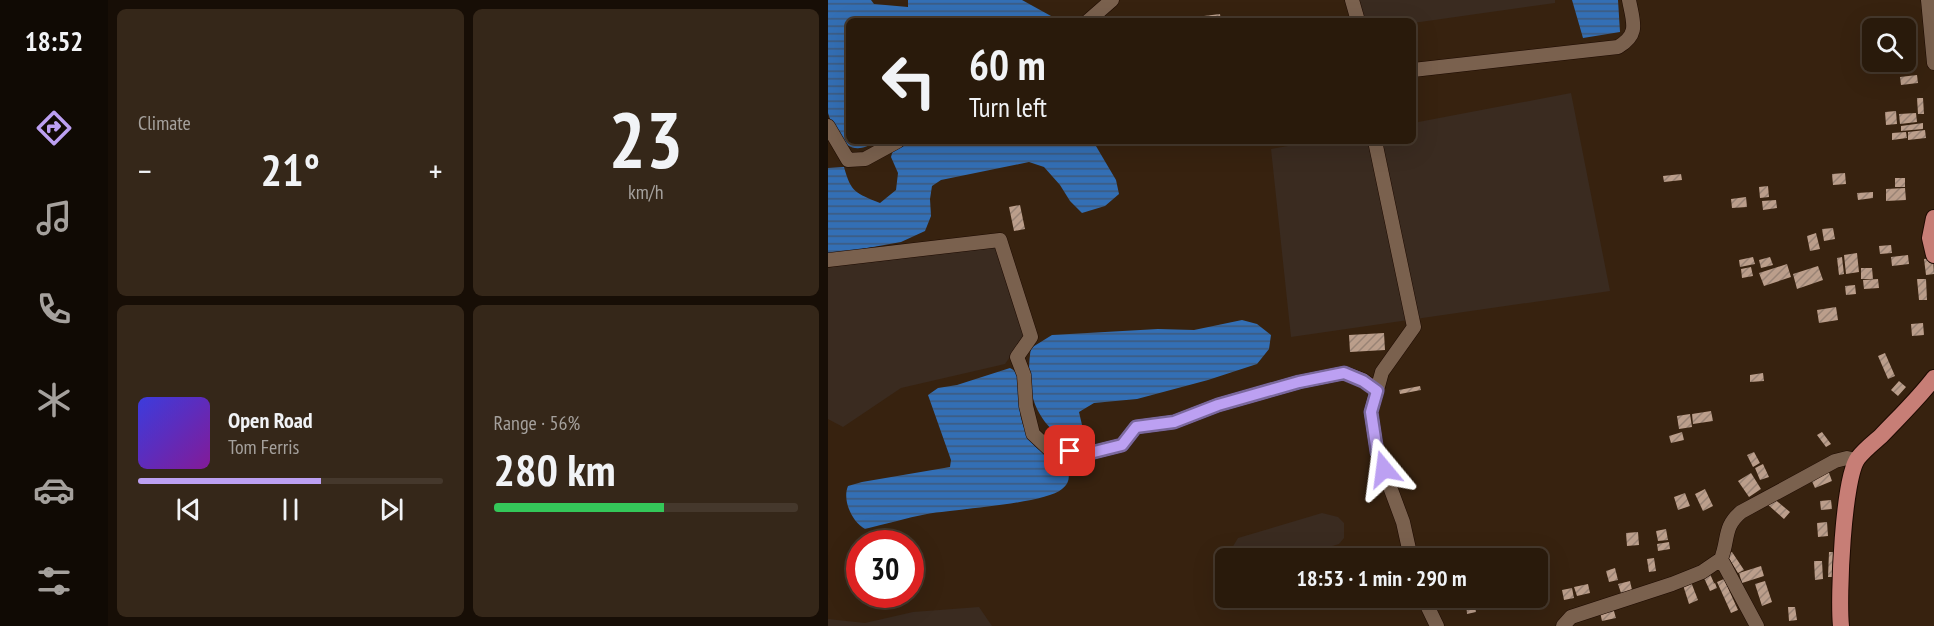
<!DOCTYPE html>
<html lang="en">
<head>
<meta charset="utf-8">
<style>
	body { margin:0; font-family:"PT Sans Narrow",sans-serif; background:#352719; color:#f1f3f6; height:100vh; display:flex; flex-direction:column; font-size:22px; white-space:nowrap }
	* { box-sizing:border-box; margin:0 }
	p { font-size:20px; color:#a5a19d }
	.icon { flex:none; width:33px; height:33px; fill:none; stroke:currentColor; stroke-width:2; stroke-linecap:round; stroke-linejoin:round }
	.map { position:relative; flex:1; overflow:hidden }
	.drawer { display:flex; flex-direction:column; gap:9px; padding:9px; background:#170e06; width:720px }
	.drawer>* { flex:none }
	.hud { position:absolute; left:18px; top:18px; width:570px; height:126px; border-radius:9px; box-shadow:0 6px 24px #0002,0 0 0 2px #45382c; background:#291a0b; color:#f1f3f6; overflow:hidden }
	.tools { position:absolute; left:1034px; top:18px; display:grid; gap:12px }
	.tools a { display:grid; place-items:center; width:54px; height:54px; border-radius:9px; background:#291a0b; box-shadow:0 6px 24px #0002,0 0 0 2px #45382c; font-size:30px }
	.speed { position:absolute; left:18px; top:530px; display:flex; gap:12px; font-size:30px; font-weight:700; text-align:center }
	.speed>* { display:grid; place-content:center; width:78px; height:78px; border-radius:50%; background:#291a0b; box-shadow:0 6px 24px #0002,0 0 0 2px #45382c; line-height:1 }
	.speed .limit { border:9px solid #d22; background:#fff; color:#111 }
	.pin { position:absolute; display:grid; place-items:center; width:51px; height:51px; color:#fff; margin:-26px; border-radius:12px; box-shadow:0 3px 9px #0006 }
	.me { position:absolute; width:66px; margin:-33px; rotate:344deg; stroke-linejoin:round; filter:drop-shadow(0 0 4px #0008) }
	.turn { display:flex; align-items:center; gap:21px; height:126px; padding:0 24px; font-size:27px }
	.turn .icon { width:78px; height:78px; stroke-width:2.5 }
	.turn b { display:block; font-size:42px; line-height:51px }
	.big { font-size:45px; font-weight:700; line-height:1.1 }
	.drawer .widget { flex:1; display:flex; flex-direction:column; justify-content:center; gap:9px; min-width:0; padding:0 21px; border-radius:9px; background:#352719 }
	.drawer .dial { align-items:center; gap:0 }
	.dial b { font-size:78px; line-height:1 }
	.song { display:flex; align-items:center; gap:18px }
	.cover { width:72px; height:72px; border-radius:9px; background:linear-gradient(135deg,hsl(240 70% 55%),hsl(290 70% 35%)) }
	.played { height:6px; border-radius:3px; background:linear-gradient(90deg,#bca0f2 60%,#45382c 60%) }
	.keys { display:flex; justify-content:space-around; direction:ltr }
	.heat { display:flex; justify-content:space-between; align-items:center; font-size:33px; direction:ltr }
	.charge { height:9px; border-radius:4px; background:linear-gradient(90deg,#34c759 56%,#45382c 0) }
	.drawer .tiles { flex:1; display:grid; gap:9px; grid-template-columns:repeat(2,1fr) }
	.trip { position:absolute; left:387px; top:548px; width:333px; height:60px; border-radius:9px; background:#291a0b; box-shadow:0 6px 24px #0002,0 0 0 2px #45382c; font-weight:700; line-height:60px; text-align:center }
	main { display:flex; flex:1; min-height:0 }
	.tabs { display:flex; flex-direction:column; width:108px; justify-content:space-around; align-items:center; background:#100a04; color:#a5a19d }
	.tabs .icon { width:42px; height:42px }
	.tabs .selected { color:#bca0f2 }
	.tabs b { font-size:27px; color:#f1f3f6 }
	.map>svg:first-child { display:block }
</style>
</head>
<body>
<main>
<nav class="tabs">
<b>18:52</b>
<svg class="icon selected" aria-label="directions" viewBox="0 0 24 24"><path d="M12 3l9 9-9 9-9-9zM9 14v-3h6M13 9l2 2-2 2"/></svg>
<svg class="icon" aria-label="music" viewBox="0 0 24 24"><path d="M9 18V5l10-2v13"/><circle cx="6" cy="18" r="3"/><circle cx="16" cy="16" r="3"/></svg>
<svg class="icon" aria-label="phone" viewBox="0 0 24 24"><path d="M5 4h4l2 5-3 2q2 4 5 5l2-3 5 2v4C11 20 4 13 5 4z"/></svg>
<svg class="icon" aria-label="climate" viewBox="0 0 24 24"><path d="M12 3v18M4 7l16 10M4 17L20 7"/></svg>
<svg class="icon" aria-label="car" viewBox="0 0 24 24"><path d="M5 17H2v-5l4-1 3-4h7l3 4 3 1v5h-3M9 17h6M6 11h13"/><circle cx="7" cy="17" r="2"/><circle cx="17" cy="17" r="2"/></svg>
<svg class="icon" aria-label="filters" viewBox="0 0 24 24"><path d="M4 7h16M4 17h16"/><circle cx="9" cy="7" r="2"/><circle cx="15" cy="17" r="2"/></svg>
</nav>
<section class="drawer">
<div class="tiles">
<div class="widget"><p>Climate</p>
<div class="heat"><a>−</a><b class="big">21°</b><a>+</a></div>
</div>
<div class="widget dial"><b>23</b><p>km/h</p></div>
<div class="widget">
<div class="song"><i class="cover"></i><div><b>Open Road</b><p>Tom Ferris</p></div></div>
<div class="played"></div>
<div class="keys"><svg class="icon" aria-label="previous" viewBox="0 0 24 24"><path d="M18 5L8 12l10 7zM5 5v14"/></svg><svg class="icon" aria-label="pause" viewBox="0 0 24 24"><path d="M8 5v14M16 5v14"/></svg><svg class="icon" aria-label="next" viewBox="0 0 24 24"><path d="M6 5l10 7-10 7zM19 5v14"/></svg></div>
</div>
<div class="widget"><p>Range · 56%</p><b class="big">280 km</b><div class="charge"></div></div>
</div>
</section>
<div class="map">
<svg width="1106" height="626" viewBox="0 0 1106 626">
	<defs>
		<pattern id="water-rules" width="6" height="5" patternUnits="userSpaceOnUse" patternTransform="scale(1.5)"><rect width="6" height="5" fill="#336fb5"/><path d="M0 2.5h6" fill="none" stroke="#3e5a7c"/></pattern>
		<pattern id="building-hatch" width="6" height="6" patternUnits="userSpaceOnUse" patternTransform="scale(1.5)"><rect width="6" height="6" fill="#bb9e8b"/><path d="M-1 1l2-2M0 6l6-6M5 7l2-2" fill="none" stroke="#998375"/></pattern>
	</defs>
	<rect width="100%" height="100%" fill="#37220f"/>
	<path fill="#3a2b20" d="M 531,0 L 727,0 L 727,3 L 585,23 L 585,21 L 535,21 Z
		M 743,93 L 782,291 L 463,337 L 443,149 L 488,141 L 585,141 L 585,123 Z
		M 169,245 L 198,334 L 177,364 L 73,388 L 15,427 L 0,419 L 0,268 L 50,257 Z
		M 494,513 L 510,517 L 516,523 L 516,538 L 511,544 L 465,558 L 404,558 L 404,548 L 410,538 Z
		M 151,607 L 164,626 L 0,626 L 0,619 L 37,623 L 85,612 Z"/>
	<path fill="url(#water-rules)" d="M 0,0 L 43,0 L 46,4 L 80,7 L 80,0 L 194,0 L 223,16 L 223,21 L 21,21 L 21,141 L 48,141 C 22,160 8,138 0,113 C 0,105 0,93 0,85 C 0,57 0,28 0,0 Z
		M 744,0 L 790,0 L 792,32 L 755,38 Z
		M 88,141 L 265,141 L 288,180 L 291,194 L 277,206 L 254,213 L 242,201 L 232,185 L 216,167 L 201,162 L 113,180 L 104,186 L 102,199 L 103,216 L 97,231 L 73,242 L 0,255 L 0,168 L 16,167 C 23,193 28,193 52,203 L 68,190 L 70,173 L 63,157 L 65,150 Z
		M 414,320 L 429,324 L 443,335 L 441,349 L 429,364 L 380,380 L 309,399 L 266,403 L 251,412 L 254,425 L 253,435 L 237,439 C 204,420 197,383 203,348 L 224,335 L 330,329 L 366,330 Z
		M 182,368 C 198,376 191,398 192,412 C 193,423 200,438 207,446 C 215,455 228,454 237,460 C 240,470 245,481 234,489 C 216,504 127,509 99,514 C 78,518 58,524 37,529 C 24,522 14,500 20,486 L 34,482 L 122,467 L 123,460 L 100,395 L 110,388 L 129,385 Z"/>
	<path fill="url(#building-hatch)" d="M 392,14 L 393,21 L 377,21 L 376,16 Z
		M 1089,75 L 1090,83 L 1073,85 L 1072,77 Z
		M 1089,98 L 1095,98 L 1096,114 L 1090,114 Z
		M 1068,111 L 1069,124 L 1058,125 L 1057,112 Z
		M 1088,113 L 1089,122 L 1072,124 L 1071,114 Z
		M 1095,123 L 1095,129 L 1073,131 L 1073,126 Z
		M 1097,130 L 1098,138 L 1080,140 L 1080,132 Z
		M 1078,132 L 1079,138 L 1064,140 L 1064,133 Z
		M 1017,173 L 1018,184 L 1005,185 L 1004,174 Z
		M 853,174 L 854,180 L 836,182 L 835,176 Z
		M 1067,178 L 1077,178 L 1077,187 L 1067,187 Z
		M 940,186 L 941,197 L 932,198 L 931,187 Z
		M 1077,188 L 1078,200 L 1058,201 L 1058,189 Z
		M 1045,192 L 1045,198 L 1030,200 L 1029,193 Z
		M 918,197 L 919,207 L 904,208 L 903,199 Z
		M 948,200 L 949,208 L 935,210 L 934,201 Z
		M 192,205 L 197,229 L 186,231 L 181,207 Z
		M 1005,228 L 1007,239 L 996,241 L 994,229 Z
		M 988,233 L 992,249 L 982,251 L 979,236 Z
		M 1063,245 L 1064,253 L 1052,254 L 1051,246 Z
		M 1029,253 L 1031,272 L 1018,274 L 1016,255 Z
		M 1080,255 L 1081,264 L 1064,266 L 1063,257 Z
		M 925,257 L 927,264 L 912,267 L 911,260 Z
		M 942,257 L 945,265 L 933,268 L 931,260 Z
		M 1014,257 L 1016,274 L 1011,275 L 1009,258 Z
		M 1105,258 L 1106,274 L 1098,275 L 1096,259 Z
		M 959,264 L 963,277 L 936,286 L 931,273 Z
		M 990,266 L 995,280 L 969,289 L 965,274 Z
		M 923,267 L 925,276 L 914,278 L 913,269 Z
		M 1033,268 L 1044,268 L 1045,279 L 1033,279 Z
		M 1050,279 L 1051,288 L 1036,289 L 1035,280 Z
		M 1089,279 L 1098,279 L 1099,300 L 1091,300 Z
		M 1027,285 L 1028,294 L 1018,295 L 1017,286 Z
		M 1008,307 L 1010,320 L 991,323 L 989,310 Z
		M 1095,323 L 1096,335 L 1084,336 L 1083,324 Z
		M 556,333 L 557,350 L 522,352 L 521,335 Z
		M 1057,353 L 1067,376 L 1060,379 L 1050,356 Z
		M 935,373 L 936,381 L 922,382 L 922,375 Z
		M 1071,381 L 1078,387 L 1070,396 L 1063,390 Z
		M 592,386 L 593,390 L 572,394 L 571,390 Z
		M 883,411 L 885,421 L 865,424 L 864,414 Z
		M 862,414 L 864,427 L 851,429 L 849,416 Z
		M 854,432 L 856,440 L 843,443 L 841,436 Z
		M 994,432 L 1003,444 L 998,447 L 989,435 Z
		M 926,452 L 932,463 L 925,467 L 919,455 Z
		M 935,464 L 941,477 L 932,480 L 927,468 Z
		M 1000,470 L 1004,481 L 987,488 L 982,477 Z
		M 923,473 L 933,489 L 921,497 L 910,481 Z
		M 877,489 L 885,506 L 875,511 L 867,494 Z
		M 857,493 L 862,506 L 850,510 L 846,497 Z
		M 944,497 L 962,512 L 956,519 L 938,503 Z
		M 1003,500 L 1004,509 L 993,510 L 992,501 Z
		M 999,522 L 1000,536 L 990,537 L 989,523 Z
		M 838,529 L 840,540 L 830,541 L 828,531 Z
		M 810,532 L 811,545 L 799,546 L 798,533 Z
		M 841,542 L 842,549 L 830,551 L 829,544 Z
		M 904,552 L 916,570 L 910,573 L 899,555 Z
		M 1001,552 L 1010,552 L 1009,577 L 1000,577 Z
		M 826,558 L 828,571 L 821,572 L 819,559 Z
		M 986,561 L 994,561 L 995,579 L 987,580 Z
		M 933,566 L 936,576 L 914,583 L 911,573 Z
		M 787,568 L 790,580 L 781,582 L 778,571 Z
		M 882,574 L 886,583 L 885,584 L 887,583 L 889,588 L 882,591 L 876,578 Z
		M 896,579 L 910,610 L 903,613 L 889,582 Z
		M 802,581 L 804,590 L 793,593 L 790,584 Z
		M 937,581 L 944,602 L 934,606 L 927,584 Z
		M 863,582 L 870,600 L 861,604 L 855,585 Z
		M 760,584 L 762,593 L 749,596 L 746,587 Z
		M 744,588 L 746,598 L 736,600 L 734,590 Z
		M 646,601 L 648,612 L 639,614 L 638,602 Z
		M 960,607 L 967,607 L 969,620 L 961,621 Z
		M 785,608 L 788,618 L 774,621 L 772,612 Z"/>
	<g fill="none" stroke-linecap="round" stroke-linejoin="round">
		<defs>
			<path id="minor" d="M 524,0 L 530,21
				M 1100,0 L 1106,63
				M 260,21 L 284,0
				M 585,70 L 790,47 C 812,34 805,22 801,0
				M 0,126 L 20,160 L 37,159 L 70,141
				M 547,141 L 586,327 L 554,372 L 543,412 L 549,452 L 575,522 L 583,558
				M 0,260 L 172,240 L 203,337 L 189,357 L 196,375 L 198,406 L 205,434 L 222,450 L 262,453 L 294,445 L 308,427 L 346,422 L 390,405 L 471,382 L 516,373 L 535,380 L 549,391
				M 893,559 L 929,626
				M 595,597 L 609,626
				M 735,626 L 743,617 L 844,584 L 874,572 L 893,559 C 901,539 895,527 913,512 L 1007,461 L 1019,458 L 1028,460"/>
			<path id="major" d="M 1106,218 L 1102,238 L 1106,255
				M 1013,626 C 1010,598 1015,477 1030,458 C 1036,450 1045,443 1053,436 C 1071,417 1090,399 1106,378"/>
		</defs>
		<use href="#minor" stroke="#1d0a00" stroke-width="15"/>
		<use href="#major" stroke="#1d0a00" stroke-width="18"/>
		<use href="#minor" stroke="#7a614e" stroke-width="14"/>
		<use href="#major" stroke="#c77e76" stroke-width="16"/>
	</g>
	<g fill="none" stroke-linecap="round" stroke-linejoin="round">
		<defs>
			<path id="route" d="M 242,451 L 262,453 L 294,445 L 308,427 L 346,422 L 390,405 L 471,382 L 516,373 L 535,381 L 549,391 L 543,412 L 549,452 L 556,469"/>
		</defs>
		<use href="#route" stroke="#7a689d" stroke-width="15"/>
		<use href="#route" stroke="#bca0f2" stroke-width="10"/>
	</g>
</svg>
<div class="tools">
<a><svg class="icon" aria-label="search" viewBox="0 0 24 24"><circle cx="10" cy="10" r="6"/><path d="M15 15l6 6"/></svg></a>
</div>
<div class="speed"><div class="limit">30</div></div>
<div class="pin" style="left:242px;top:451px;background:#d93025"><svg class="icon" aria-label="arrive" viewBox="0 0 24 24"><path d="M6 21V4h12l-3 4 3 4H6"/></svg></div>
<svg class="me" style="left:556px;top:469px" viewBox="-20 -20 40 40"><path d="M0-17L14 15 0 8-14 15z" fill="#bca0f2" stroke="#fff" stroke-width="4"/></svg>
<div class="trip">18:53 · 1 min · 290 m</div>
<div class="hud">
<div class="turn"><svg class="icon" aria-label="left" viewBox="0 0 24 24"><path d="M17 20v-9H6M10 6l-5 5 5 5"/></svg><div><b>60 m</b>Turn left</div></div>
</div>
</div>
</main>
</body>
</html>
